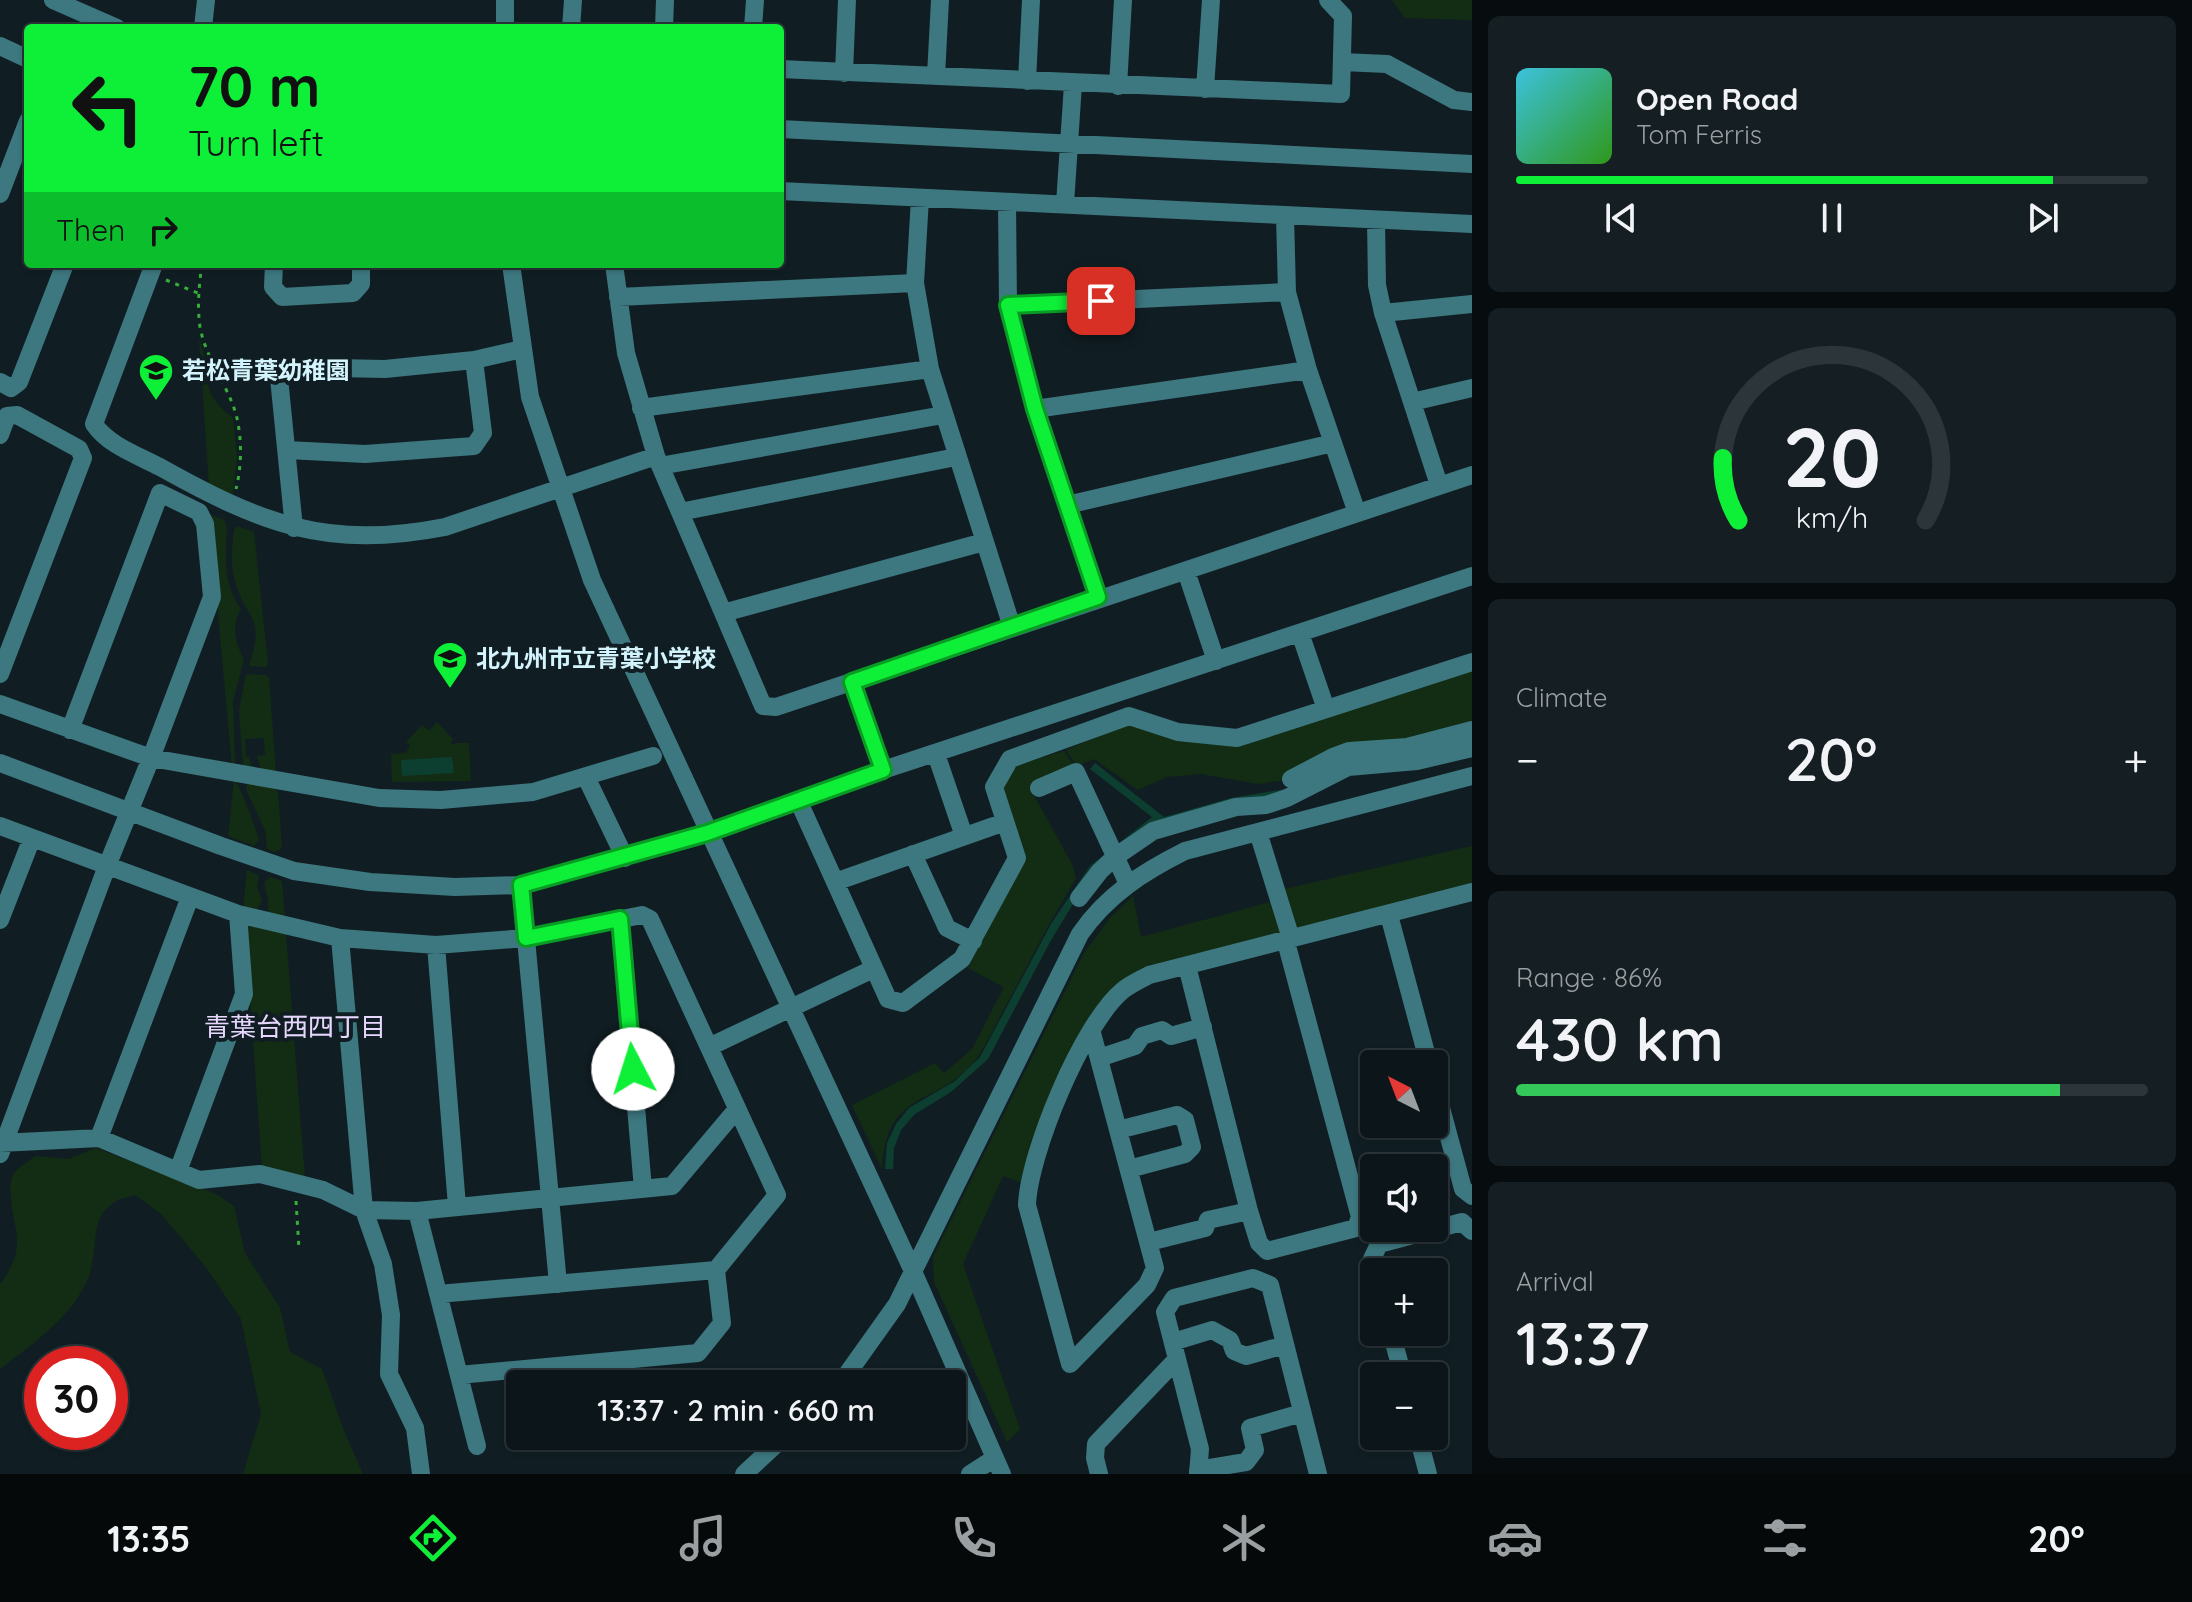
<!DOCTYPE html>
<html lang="en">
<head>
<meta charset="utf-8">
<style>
	body { margin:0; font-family:Quicksand,"Noto Sans JP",sans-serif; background:#151f23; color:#f1f3f6; height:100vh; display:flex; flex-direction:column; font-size:30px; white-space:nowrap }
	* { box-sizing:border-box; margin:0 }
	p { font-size:26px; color:#9a9fa2 }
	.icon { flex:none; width:44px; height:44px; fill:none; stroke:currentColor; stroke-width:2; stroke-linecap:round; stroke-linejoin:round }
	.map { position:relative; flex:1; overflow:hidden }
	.side { display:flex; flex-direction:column; gap:16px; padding:16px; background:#070c0e; width:720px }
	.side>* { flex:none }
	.banner { position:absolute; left:24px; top:24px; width:760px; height:244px; border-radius:8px; box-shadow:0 2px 6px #0004,0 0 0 2px #2c3539; background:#0eef38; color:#111; overflow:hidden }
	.needle { width:52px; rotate:318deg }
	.buttons { position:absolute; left:1360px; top:1050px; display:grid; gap:16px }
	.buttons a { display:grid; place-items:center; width:88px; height:88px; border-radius:8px; background:#0c161a; box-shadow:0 2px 6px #0004,0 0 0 2px #2c3539; font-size:40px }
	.speed { position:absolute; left:24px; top:1346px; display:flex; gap:16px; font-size:40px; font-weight:700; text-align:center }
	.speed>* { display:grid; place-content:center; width:104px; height:104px; border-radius:50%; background:#0c161a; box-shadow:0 2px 6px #0004,0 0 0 2px #2c3539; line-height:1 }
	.speed .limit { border:12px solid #d22; background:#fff; color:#111 }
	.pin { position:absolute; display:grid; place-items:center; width:68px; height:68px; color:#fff; margin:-34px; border-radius:16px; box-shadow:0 4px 12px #0006 }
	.me { position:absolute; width:88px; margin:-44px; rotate:355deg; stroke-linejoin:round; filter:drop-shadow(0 0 6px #0008) }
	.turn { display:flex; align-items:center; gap:28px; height:168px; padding:0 32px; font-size:36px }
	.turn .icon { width:104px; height:104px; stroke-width:2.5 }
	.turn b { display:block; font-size:56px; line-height:68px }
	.then { display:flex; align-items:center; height:76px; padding:0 32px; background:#0003; gap:16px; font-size:30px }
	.big { font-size:60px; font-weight:600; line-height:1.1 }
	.side .widget { flex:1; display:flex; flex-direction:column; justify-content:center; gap:12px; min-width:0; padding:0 28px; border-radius:12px; background:#151f23 }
	.side .dial { align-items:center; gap:0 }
	.dial svg { height:208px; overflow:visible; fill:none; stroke:#2c3539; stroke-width:7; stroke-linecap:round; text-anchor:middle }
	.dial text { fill:#f1f3f6; stroke:none }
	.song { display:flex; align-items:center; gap:24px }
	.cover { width:96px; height:96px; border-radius:12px; background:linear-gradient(135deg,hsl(190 70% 55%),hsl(110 70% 35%)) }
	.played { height:8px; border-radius:4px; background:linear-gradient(90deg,#0eef38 85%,#2c3539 85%) }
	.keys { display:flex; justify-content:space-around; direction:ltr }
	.heat { display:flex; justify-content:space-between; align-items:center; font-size:44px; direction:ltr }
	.charge { height:12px; border-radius:6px; background:linear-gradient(90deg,#34c759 86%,#2c3539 0) }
	.trip { position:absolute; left:506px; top:1370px; width:460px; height:80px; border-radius:8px; background:#0c161a; box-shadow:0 2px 6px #0004,0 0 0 2px #2c3539; font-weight:600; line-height:80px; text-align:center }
	.tab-bar { display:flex; height:128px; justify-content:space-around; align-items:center; background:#05090a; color:#9a9fa2 }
	.tab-bar .icon { width:56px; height:56px }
	.tab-bar .current { color:#0eef38 }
	.tab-bar b { font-size:36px; color:#f1f3f6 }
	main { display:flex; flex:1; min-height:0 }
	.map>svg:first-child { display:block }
</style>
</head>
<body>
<main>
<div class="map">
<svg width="1472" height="1474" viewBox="0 0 1472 1474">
	<rect width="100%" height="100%" fill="#101e23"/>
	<path fill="#132d14" d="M 1392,0 L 1472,0 L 1472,20 L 1405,18 Z
		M 199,338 C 213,375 196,389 233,418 L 237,457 L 233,493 L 228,496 L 209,486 Z
		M 209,514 L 224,520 L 227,527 C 225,556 223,584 241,609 C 231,625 235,643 244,659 L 233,702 L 235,762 L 232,767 Z
		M 237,526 L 254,532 L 268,664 L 266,667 L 249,666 C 266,613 247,624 235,581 C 230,564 232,546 234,529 Z
		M 1472,669 L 1472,724 L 1414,742 L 1333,752 L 1280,781 L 1258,784 L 1201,774 L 1167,777 L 1138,790 L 1094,759 L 1077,766 L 1066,750 L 1130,723 L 1240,744 Z
		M 246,674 L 266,675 L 269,678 L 276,774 L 261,772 L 257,756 L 265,755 L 264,738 L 245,739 L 246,757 L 249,757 L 252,768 L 247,769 L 243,765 L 239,710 Z
		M 437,722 L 453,739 L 451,743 L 453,745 L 456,743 L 469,743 L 471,781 L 392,782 L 391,754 L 406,753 L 410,745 L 406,742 L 422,725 L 429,731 Z
		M 1064,751 L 1075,767 L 1032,792 L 1073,866 L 1076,879 C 1049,921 1028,966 1004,1009 C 994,1027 986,1047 973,1063 C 933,1108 887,1089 882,1169 L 852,1105 L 935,1063 L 944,1073 L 972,1049 L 1004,987 L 968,968 L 1024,856 L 1003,793 L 1003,785 L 1014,766 Z
		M 234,780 C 241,786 256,829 259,840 L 254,846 L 228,836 Z
		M 249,782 L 273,787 L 278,792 L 282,848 L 276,852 L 267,849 L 265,830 L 247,792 L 246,786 Z
		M 1472,846 L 1472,885 L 1292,932 L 1280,890 Z
		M 247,870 L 259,876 L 257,887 L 262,901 L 255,913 L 243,909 Z
		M 270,877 L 282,881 L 285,920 L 268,916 L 268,900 L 264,882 Z
		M 1133,896 L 1141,937 L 1274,901 L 1283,935 L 1141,972 L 1073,1051 L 1046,1102 L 1022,1183 L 1003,1176 L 963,1264 L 1020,1429 L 1007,1442 L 934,1282 L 933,1257 L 1084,953 L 1110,918 Z
		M 251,924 L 286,934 L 305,1178 L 262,1168 L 245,929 Z
		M 96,1148 L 216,1194 L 234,1206 L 245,1253 L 280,1308 L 290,1352 L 322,1369 L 344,1431 L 363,1474 L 243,1474 L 261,1414 L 241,1319 L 205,1266 L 161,1214 L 135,1195 C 78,1207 106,1248 84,1287 C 64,1323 31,1345 0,1369 L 0,1284 C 9,1273 17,1257 17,1243 C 18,1225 3,1187 15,1172 C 20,1166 29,1161 35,1156 L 68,1159 Z"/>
	<path fill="#0d3f31" d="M 452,757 L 454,773 L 402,776 L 401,760 Z
		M 1095,763 L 1164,817 L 1231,798 L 1285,789 L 1308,778 L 1293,791 L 1161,823 L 1079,894 L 1050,942 L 988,1059 L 951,1092 L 915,1114 L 901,1130 L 894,1148 L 893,1169 L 885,1169 L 887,1143 L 896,1124 L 909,1108 L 955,1081 L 980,1057 L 1051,924 L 1090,866 L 1152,817 L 1090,769 Z"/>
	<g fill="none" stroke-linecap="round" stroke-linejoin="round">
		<path stroke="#36af39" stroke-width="3" stroke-dasharray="4 6" stroke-linecap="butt" d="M 202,264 C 199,285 197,306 200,327 C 206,359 227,384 236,414 C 242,438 242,465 236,489
			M 166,280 L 198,293
			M 296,1201 L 299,1249"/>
		<path stroke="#3d777f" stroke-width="18" d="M 53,0 L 117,28
			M 505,0 L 505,28
			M 203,28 L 206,0
			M 571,28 L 573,0
			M 664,28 L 665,0
			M 753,28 L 755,0
			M 0,46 L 28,59
			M 1342,62 L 1387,64 L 1454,100 L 1472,102
			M 780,69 L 1341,94 L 1343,16 L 1328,0
			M 844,73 L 847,0
			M 936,76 L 940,0
			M 1027,81 L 1031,0
			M 1118,86 L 1123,0
			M 1205,89 L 1211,0
			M 780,129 L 1472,164
			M 780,191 L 1472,224
			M 0,194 L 28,121
			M 920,198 L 915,283 L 930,369 L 1012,627
			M 1007,203 L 1008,305 L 1035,409 L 1098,597
			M 1065,204 L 1073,84
			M 1285,216 L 1287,292 L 1308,370 L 1357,513
			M 1376,220 L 1377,285 L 1383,313 L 1439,485
			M 154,264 L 94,424 C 108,445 137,455 160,467 C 262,524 327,550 445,527 L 656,456
			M 274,264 L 273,287 L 282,297 L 353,293 L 361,284 L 361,264
			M 511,264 L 530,397 L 592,580 L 912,1269 L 1002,1474
			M 614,264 L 626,353 L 656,456 L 763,706 L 776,707 L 1472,475
			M 618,297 L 915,283
			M 1008,305 L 1287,292
			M 1383,313 L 1472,304
			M 0,382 L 11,388 L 19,382 L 65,264
			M 1412,402 L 1472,388
			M 641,408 L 930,369
			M 1035,409 L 1308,370
			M 0,435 L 7,416 L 17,415 L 79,449 L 83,458 L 0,674
			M 287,450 L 365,454 L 474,446 L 483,433 L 474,360
			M 660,466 L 943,415
			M 1067,505 L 1333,443
			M 680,512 L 956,457
			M 294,528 L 279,378 L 287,367 L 385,369 L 474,360 L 522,349
			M 1186,571 L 1216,661
			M 723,613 L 984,542
			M 1300,633 L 1326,709
			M 852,682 L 883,770
			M 0,704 L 151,758 L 379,798 L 441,800 L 533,792 L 653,756
			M 936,754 L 964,836
			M 0,763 L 221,846 L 294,871 L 370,882 L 455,887 L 521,885 L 707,833 L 883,770 L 1472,576
			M 586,777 L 625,858
			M 1291,779 L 1333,757 L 1349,751 L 1407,747 L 1472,730
			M 1039,788 L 1076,772 L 1128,884
			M 798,800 L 888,999 L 903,1003 L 962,959 L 1017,858 L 994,787 L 1010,759 L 1129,716 L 1178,732 L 1237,738 L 1472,662
			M 0,826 L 238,914 L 340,938 L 436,945 L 526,938 L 642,915 L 650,919 L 777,1195 L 716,1270 L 722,1323 L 698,1353 L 459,1375
			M 913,854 L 947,928 L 973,941
			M 835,882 L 1005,822
			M 521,885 L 558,1284
			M 1079,898 L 1100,871 L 1115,857 L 1153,831 L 1236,807 L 1266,805 L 1287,798 L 1348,767 L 1417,761 L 1472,748
			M 1389,915 L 1429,1064
			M 620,919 L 643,1189
			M 0,920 L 32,838
			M 340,938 L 364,1210 L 383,1264 L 391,1315 L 389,1374 L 415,1428 L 421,1474
			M 436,945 L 457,1206
			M 1187,966 L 1249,1211 L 1259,1243 L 1267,1251 L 1356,1228 L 1360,1217 L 1286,942 L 1289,932 L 1258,832
			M 1092,1033 L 1155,1268 L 1147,1285 L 1070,1364 L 1027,1205 C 1029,1153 1082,1025 1122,991 C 1129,985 1140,980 1149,975 L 1472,892
			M 709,1047 L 873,969
			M 1099,1058 L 1135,1046 L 1142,1036 L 1162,1030 L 1171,1036 L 1203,1027
			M 1434,1082 L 1463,1189 L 1472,1196
			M 1118,1130 L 1177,1115 L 1185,1120 L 1192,1147 L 1185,1154 L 1129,1169
			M 99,1138 L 190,897
			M 0,1143 L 99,1138 L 199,1180 L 260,1174 L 323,1190 L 364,1210 L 417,1211 L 672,1186 L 737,1109
			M 0,1154 L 107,866 L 151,758 L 212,597 L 205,524 L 199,512 L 160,493 L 70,730
			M 178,1171 L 244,994 L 238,914
			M 417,1211 L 477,1446
			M 1149,1242 L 1205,1228 L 1208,1220 L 1249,1211
			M 1375,1272 L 1372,1259 L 1379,1244 L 1462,1222 L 1472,1231
			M 438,1294 L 716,1270
			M 1391,1332 L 1403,1376
			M 1173,1342 L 1212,1330 L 1230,1340 L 1234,1351 L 1246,1356 L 1285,1345
			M 840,1384 L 897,1304 L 1080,934 C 1107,895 1143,872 1185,851 L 1472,776
			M 1418,1436 L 1428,1474
			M 1198,1470 L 1246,1462 L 1255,1450 L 1250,1428 L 1302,1413
			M 744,1474 L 785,1436
			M 970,1474 L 995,1458
			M 1099,1474 L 1095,1458 L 1096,1444 L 1177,1359
			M 1198,1474 L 1200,1449 L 1165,1312 L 1174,1298 L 1253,1278 L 1270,1285 L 1318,1474"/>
	</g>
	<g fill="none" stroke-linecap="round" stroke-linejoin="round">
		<defs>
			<path id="route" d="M 633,1069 L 620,919 L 526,938 L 521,885 L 707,833 L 883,770 L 852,682 L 1098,597 L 1035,409 L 1008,305 L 1101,301"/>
		</defs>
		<use href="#route" stroke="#099b24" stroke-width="20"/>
		<use href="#route" stroke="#0eef38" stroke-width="14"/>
	</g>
	<defs>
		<symbol id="school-pin" viewBox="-11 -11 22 30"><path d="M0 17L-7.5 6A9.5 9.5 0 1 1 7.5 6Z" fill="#0eef38" stroke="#101e23"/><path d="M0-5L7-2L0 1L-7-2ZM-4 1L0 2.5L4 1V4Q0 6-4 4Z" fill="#111"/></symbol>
	</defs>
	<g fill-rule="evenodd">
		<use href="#school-pin" x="136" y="351" width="40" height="54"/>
		<use href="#school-pin" x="430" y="639" width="40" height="54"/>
	</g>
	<g text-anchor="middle" stroke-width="8" stroke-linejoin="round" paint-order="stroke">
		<g font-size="24" font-weight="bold" fill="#d4f4fd" stroke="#101e23" text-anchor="start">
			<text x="182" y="379">若松青葉幼稚園</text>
			<text x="476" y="667">北九州市立青葉小学校</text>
		</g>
		<g font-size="26" fill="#e7d6fd" stroke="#101e23">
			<text x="295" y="1036">青葉台西四丁目</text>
		</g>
	</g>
</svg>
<div class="buttons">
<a><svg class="needle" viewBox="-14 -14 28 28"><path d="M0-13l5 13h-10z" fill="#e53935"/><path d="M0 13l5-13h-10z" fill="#9a9fa2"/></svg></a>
<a><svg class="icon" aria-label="sound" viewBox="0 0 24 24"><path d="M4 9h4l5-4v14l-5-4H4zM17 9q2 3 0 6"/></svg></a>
<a>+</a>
<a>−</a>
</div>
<div class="speed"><div class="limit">30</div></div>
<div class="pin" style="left:1101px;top:301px;background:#d93025"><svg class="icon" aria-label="arrive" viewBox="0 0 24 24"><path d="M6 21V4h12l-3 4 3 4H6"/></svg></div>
<svg class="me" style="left:633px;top:1069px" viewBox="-20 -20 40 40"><circle r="19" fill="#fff"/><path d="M0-13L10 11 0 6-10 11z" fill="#0eef38"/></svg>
<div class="trip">13:37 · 2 min · 660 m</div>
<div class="banner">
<div class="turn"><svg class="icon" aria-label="left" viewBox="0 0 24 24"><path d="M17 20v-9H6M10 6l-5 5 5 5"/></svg><div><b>70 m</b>Turn left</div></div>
<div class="then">Then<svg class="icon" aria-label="right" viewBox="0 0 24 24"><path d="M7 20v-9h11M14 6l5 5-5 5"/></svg></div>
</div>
</div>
<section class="side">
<div class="widget">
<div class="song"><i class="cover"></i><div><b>Open Road</b><p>Tom Ferris</p></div></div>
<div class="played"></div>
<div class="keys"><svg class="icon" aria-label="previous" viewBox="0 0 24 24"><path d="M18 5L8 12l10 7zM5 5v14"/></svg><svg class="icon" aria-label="pause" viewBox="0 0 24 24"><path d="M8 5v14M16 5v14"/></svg><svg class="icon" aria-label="next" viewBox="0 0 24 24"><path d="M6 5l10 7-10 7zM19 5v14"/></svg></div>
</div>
<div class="widget dial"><svg viewBox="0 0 100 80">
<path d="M14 69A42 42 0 1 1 86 69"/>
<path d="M14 69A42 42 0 0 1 8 45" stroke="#0eef38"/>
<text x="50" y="56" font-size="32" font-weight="700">20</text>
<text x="50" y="72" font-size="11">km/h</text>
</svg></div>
<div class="widget"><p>Climate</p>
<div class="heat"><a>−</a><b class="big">20°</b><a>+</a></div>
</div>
<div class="widget"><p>Range · 86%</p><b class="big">430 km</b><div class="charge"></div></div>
<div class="widget"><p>Arrival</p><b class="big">13:37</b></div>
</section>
</main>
<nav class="tab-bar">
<b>13:35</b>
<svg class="icon current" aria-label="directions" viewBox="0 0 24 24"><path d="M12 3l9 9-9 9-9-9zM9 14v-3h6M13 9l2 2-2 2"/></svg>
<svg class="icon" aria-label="music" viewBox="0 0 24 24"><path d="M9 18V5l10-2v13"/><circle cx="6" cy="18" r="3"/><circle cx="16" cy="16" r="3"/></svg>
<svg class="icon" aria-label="phone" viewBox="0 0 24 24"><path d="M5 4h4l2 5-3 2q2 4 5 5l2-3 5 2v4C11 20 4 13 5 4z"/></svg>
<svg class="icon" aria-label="climate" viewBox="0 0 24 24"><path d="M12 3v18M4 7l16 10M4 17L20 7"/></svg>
<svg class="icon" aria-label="car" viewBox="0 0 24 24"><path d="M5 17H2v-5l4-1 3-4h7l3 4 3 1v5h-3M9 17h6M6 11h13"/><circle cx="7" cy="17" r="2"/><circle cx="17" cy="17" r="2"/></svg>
<svg class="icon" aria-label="filters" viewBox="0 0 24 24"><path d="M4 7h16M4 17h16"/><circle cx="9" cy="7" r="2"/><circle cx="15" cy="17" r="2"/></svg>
<b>20°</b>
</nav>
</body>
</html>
